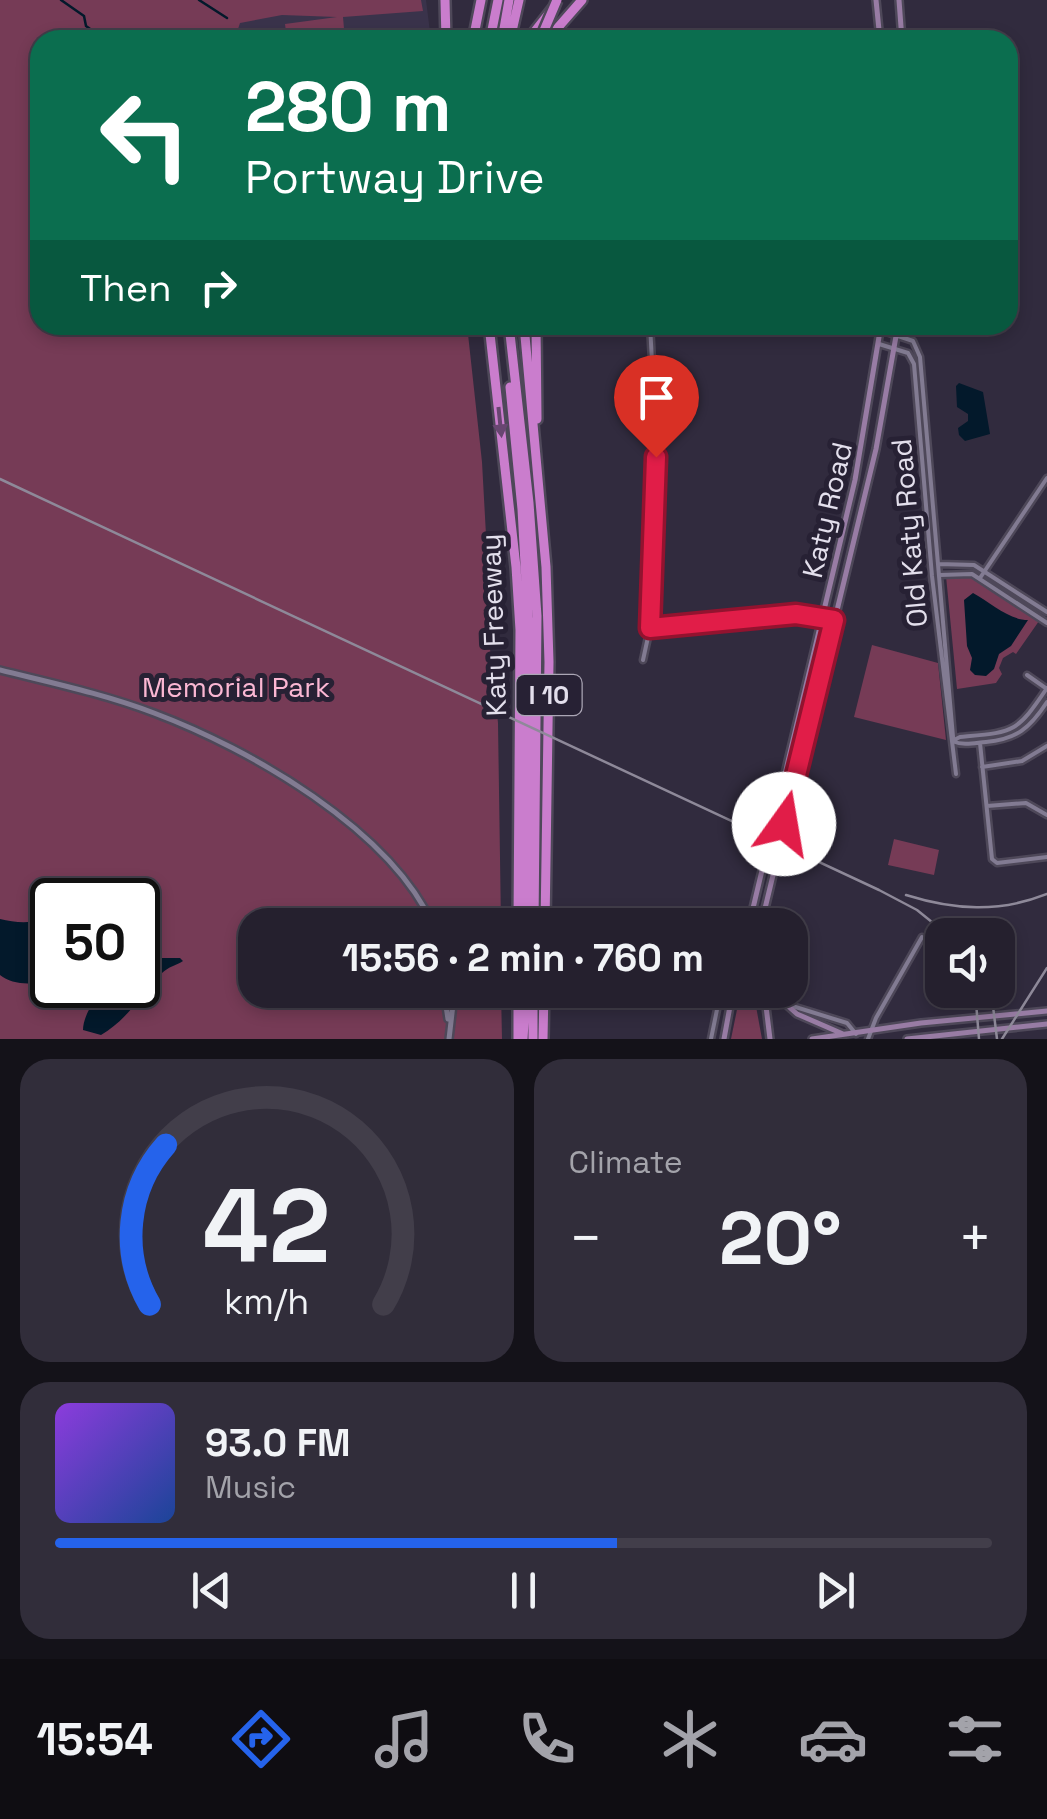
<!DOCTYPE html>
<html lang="en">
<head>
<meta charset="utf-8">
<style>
	body { margin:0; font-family:"Space Grotesk",sans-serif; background:#312d3a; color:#f1f3f6; height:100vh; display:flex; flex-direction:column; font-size:38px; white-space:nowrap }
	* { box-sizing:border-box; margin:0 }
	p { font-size:32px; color:#a3a3aa }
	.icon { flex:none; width:55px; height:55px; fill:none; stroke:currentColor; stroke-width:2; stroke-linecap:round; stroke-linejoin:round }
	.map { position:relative; height:1039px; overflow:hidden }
	.sheet { display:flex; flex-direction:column; gap:20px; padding:20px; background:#141219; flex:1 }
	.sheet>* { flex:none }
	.banner { position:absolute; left:30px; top:30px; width:988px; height:305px; border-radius:30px; box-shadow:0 5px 15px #0003,0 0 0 2px #423e4a; background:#0b6e4f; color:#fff; overflow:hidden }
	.controls { position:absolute; left:925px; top:918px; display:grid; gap:20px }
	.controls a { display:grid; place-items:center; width:90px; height:90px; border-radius:20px; background:#25202e; box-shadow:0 5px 15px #0003,0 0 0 2px #423e4a; font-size:50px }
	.speed { position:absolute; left:30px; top:878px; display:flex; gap:20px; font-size:50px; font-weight:700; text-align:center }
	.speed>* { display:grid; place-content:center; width:130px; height:130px; border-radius:50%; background:#25202e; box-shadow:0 5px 15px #0003,0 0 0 2px #423e4a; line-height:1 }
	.speed .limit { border:5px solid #111; border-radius:15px; background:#fff; color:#111 }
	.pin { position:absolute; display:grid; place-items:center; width:85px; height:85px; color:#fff; margin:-102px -42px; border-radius:50% 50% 50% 0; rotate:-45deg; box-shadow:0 0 10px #0007 }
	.pin .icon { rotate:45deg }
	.me { position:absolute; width:110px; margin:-55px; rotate:13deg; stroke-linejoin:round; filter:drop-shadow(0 0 8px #0008) }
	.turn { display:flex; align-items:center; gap:35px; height:210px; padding:0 50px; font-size:45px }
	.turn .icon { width:130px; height:130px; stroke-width:2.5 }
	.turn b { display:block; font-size:70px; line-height:85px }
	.then { display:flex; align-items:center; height:95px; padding:0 50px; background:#0003; gap:20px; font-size:38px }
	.big { font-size:75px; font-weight:800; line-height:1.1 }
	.sheet .widget { flex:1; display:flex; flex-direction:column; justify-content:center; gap:15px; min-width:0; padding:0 35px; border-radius:30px; background:#312d3a }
	.sheet .dial { align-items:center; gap:0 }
	.dial svg { height:260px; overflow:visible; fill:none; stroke:#423e4a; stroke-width:7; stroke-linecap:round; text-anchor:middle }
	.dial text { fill:#f1f3f6; stroke:none }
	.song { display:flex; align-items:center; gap:30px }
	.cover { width:120px; height:120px; border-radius:15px; background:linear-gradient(135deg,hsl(270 70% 55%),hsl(220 70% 35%)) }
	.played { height:10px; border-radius:5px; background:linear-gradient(90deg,#2563eb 60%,#423e4a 60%) }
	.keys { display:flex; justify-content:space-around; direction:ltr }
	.heat { display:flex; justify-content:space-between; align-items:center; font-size:55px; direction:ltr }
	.sheet .tiles { flex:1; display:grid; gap:20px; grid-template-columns:1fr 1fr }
	.widget:last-child { grid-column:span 2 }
	.trip { position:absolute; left:238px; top:908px; width:570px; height:100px; border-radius:30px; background:#25202e; box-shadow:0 5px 15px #0003,0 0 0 2px #423e4a; font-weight:800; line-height:100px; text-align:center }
	.tabs { display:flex; height:160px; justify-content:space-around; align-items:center; background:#0f0d12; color:#a3a3aa }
	.tabs .icon { width:70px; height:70px }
	.tabs .active { color:#2563eb }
	.tabs b { font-size:45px; color:#f1f3f6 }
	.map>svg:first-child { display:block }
</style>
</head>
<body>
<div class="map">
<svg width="1047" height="1039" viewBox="0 0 1047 1039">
	<rect width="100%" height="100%" fill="#312b3e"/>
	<path fill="#3a334b" d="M 160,0 L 426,0 L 431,40 L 165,40 Z"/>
	<path fill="#763b56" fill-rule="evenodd" d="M 0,0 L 421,0 L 423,11 L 343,17 L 345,40 L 287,40 L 285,24 L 337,17 L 282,15 L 240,23 L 236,35 L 249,34 L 250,40 L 40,40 L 40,325 L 467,325 L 482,462 L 490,608 L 483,610 L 486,612 L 498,723 L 501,925 L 255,925 L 255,990 L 501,990 L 502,1039 L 0,1039 ZM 52,900 L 138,900 L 138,985 L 52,985 Z
		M 969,575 L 1039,621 L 1016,654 L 1013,652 L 1003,658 L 999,668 L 1002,674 L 996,683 L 957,689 L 946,576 Z
		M 872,645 L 938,663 L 946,740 L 854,717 Z
		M 894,839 L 939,850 L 934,875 L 888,865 Z
		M 741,990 L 753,990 L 762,1039 L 731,1039 Z"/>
	<path fill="#03192b" d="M 959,383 L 983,392 L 990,434 L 965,441 L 959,435 L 958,428 L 968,421 L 968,414 L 957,407 L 956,386 Z
		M 973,593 C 991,603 1009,620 1028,620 L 1011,646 L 999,654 L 994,669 L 986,676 L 975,675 L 970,670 L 972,658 L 967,646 L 964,600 Z
		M 52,910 L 52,979 C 37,985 13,986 0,975 L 0,919 C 18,923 40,926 52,910 Z
		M 158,958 L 180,958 L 183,961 C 177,965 168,967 162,973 C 141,995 128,1019 101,1035 L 83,1030 C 83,1016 96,993 111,987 C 118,984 129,985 138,985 L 138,970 L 152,965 Z"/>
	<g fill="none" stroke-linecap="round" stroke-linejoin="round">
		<path stroke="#03192b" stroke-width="2.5" d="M 61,0 L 84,16 L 86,26 L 93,31
			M 199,0 L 227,18
			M 98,34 L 103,40"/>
		<defs>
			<path id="minor" d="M 880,330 L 913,341 L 920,357 L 953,737
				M 879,344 L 908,353 L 914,364 L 932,576 L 956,774
				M 939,564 L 974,565 L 1047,612
				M 940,575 L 972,574 L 1047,623
				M 980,578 L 1047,478
				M 650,628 C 710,619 774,606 834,620
				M 643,660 L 650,628 L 656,434 L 650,325
				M 1027,675 L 1047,689
				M 952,741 L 960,737 C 1014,732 1016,734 1047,688
				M 952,741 C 964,746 974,743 986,742 C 1017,739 1030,728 1047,702
				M 980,743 L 992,859 L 997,863 L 1047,857
				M 982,767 L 1022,761 L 1047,746
				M 987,806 L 1026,803 L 1047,815
				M 789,1005 L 847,1023 L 856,1034
				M 711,1039 L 721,990
				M 868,1039 L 876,1018 L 922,937"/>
			<path id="tertiary" d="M 0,670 C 52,683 104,694 154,713 C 250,749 390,829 433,925
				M 442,990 L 451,997 L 459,990
				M 444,993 L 448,1019
				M 449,1039 L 454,996"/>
			<path id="secondary" d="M 876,0 L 880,40
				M 899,0 L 902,40
				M 749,925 L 855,480 L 881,325
				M 761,925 L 876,449 L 898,325
				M 757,990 L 763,1003
				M 764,990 L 770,1039
				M 770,990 L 797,1014 L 843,1034
				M 724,1039 L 733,990
				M 812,1039 L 921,1023 L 1047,1011
				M 907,1039 L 1047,1024"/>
			<path id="motorway" d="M 445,0 L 446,40
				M 473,40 L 481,0
				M 490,40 L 498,0
				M 502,40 L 509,0
				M 510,40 L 519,0
				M 528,40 L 554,7
				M 547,40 L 582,0
				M 489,325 L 516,567 L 520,630 L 518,925
				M 509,325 L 529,503 L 537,616 L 534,925
				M 524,325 L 546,567 L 549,662 L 545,925
				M 536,325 L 537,419
				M 510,387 L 522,509 L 528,619 L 526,925
				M 518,1039 L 518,990
				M 523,1039 L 526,990
				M 533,1039 L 533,990
				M 543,1039 L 544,990"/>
		</defs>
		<use href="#minor" stroke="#4e4859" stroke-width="9"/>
		<use href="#tertiary" stroke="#4e4859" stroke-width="10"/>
		<use href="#secondary" stroke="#4e4859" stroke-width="10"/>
		<use href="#motorway" stroke="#4e4859" stroke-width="14"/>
		<use href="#minor" stroke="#827b92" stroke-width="4"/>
		<use href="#tertiary" stroke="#827b92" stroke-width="5"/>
		<use href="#secondary" stroke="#987ca4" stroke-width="5"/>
		<use href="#motorway" stroke="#ca7dcd" stroke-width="9"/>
		<path stroke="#8e8999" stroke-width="2.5" d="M 0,479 L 879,890 L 917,910 L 948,935
			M 906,895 C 954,910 999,913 1047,894
			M 975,990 L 979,1039
			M 991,990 L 997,1039
			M 1002,1039 L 1047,968"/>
		<defs>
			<path id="motorway-bridge" d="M 540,40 L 557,0"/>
		</defs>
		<use href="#motorway-bridge" stroke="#4e4859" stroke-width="14" stroke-linecap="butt"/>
		<use href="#motorway-bridge" stroke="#ca7dcd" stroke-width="9"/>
	</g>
	<defs><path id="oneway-solid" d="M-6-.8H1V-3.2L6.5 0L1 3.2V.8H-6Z" transform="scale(2.5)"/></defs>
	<use fill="#684671" href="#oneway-solid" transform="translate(500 422) rotate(84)"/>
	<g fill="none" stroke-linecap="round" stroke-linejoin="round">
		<defs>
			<path id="route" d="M 656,457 L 650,628 L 796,614 L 834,620 L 784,824"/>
		</defs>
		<use href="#route" stroke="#92132f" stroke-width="25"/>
		<use href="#route" stroke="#e11d48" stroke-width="18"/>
	</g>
	<g text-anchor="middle" stroke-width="10" stroke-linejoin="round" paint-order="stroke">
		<rect fill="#272134" stroke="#aba6b5" stroke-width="2.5" x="516.5" y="675" width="65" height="40" rx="8"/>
		<g font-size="25" font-weight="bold" fill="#e3dfec">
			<text x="549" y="704">I 10</text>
		</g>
		<g font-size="28" fill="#e3dfec" stroke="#272134">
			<text transform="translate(827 510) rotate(-77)" y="10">Katy Road</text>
			<text transform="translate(909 533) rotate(-95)" y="10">Old Katy Road</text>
			<text transform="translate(493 625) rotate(-92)" y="10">Katy Freeway</text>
		</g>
		<g font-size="28" fill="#fbb7d3" stroke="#272134">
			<text x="236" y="697">Memorial Park</text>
		</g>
	</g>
</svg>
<div class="controls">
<a><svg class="icon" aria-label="sound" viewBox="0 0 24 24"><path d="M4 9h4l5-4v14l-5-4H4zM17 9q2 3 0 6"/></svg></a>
</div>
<div class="speed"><div class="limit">50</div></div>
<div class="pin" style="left:656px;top:457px;background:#d93025"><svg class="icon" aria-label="arrive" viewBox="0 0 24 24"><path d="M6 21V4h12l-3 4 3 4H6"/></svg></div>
<svg class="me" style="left:784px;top:824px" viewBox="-20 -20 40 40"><circle r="19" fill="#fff"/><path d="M0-13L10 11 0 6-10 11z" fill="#e11d48"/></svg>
<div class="trip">15:56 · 2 min · 760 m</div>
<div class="banner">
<div class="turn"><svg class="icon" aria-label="left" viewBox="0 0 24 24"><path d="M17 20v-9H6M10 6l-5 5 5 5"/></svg><div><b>280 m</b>Portway Drive</div></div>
<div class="then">Then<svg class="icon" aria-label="right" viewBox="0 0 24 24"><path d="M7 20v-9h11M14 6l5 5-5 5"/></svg></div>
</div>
</div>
<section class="sheet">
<div class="tiles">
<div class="widget dial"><svg viewBox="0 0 100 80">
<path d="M14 69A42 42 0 1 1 86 69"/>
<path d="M14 69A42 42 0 0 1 19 20" stroke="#2563eb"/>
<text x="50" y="56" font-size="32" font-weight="700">42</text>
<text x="50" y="72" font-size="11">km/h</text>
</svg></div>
<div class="widget"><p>Climate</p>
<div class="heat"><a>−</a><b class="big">20°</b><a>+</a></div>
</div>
<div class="widget">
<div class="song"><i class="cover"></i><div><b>93.0 FM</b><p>Music</p></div></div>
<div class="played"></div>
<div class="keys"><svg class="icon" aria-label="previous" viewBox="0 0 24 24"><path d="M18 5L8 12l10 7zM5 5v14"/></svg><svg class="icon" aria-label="pause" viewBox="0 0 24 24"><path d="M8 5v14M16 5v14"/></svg><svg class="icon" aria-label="next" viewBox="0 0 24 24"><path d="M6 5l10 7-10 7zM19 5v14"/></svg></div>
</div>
</div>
</section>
<nav class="tabs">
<b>15:54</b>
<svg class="icon active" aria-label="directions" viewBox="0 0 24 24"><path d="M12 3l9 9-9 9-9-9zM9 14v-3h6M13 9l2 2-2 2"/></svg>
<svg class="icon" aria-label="music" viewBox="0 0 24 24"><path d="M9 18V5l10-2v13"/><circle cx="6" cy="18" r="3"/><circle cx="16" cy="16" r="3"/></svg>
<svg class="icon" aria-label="phone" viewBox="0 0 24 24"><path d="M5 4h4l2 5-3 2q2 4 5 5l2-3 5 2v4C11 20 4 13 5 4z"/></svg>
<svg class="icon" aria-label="climate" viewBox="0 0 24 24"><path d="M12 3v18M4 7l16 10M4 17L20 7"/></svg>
<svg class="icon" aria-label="car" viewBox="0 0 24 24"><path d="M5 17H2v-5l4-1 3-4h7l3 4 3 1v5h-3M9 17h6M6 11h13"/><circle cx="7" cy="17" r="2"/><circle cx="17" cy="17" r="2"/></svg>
<svg class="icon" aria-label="filters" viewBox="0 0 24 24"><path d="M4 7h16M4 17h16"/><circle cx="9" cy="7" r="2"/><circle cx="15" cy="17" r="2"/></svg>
</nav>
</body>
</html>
